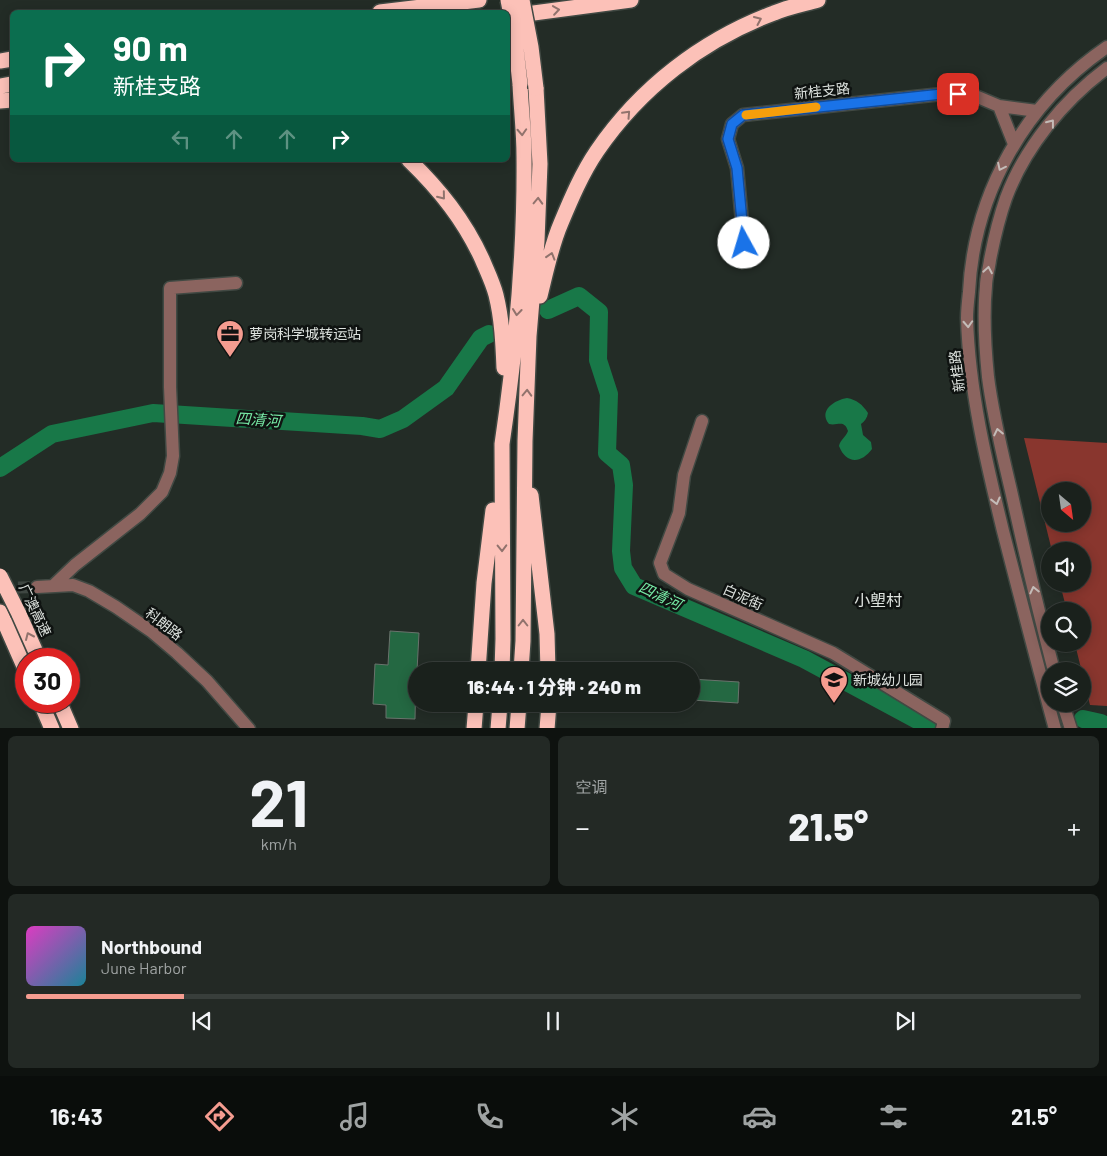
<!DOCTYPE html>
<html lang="zh">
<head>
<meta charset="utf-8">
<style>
	body { margin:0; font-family:Barlow,"Noto Sans SC",sans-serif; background:#232925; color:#f1f3f6; height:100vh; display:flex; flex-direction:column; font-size:19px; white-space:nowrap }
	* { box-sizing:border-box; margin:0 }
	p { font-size:16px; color:#9fa3a3 }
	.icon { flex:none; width:28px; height:28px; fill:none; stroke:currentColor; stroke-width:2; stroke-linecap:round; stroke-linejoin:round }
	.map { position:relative; height:728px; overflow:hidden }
	.side { display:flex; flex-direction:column; gap:8px; padding:8px; background:#0e120f; flex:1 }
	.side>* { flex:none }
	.banner { position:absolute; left:10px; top:10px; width:500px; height:152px; border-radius:8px; box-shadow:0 2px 12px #0003,0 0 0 1px #383e3b; background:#0b6e4f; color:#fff; overflow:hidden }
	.needle { width:32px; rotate:151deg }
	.tools { position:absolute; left:1041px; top:482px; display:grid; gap:10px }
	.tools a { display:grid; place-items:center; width:50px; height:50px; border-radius:50%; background:#1a211c; box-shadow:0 2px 12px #0003,0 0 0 1px #383e3b; font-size:25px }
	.speed { position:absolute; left:15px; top:648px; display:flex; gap:10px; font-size:25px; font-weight:700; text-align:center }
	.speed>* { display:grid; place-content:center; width:65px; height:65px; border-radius:50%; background:#1a211c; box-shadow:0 2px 12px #0003,0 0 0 1px #383e3b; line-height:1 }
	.speed .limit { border:8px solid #d22; background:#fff; color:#111 }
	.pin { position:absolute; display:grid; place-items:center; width:42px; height:42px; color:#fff; margin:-21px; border-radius:10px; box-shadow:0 2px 8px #0006 }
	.me { position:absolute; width:55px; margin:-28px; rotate:354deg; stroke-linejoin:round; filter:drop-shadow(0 0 4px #0008) }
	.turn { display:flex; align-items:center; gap:18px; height:105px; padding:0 20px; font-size:22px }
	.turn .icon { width:65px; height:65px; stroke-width:2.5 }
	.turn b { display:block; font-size:35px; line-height:42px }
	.lanes { display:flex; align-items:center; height:48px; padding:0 20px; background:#0003; justify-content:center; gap:25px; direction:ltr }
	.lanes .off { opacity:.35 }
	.big { font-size:38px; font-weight:800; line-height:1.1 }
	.side .tile { flex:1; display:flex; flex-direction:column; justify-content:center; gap:8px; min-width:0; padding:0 18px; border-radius:8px; background:#232925 }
	.side .dial { align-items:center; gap:0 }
	.dial b { font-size:65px; line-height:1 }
	.song { display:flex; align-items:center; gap:15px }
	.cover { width:60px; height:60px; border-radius:8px; background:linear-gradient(135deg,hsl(310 70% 55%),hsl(190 70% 35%)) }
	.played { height:5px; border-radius:2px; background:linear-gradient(90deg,#f59c90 15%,#383e3b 15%) }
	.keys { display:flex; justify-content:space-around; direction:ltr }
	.heat { display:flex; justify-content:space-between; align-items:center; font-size:28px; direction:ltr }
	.side .tiles { flex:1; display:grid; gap:8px; grid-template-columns:1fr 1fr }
	.tile:last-child { grid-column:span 2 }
	.trip { position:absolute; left:408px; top:662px; width:292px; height:50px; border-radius:25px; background:#1a211c; box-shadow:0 2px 12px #0003,0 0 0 1px #383e3b; font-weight:800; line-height:50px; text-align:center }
	.tab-bar { display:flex; height:80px; justify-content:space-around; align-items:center; background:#0a0d0b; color:#9fa3a3 }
	.tab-bar .icon { width:35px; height:35px }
	.tab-bar .on { color:#f59c90 }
	.tab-bar b { font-size:22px; color:#f1f3f6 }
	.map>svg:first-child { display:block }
</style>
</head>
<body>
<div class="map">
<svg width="1107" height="729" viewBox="0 0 1107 729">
	<rect width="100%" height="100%" fill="#232c26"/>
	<path fill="#89362e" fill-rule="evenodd" d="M 1024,438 L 1107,443 L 1107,706 L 1090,705 L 1075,644 L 1082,644 L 1082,611 L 1067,611 L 1060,584 L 1082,584 L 1082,551 L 1052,551 ZM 1050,491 L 1082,491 L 1082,524 L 1050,524 Z"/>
	<path fill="#187848" d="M 847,398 C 857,400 862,404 868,413 C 867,418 865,421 861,424 L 863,435 L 871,442 L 872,449 C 861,464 846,464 839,446 C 840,440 846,437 848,431 C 844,419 838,426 829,424 C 818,410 835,400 847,398 Z"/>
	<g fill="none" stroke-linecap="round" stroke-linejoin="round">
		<path stroke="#187848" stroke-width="18" d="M 548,310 L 579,296 L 599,312 L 598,360 L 609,394 L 607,453 L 621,465 L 624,485 L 621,551 L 623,568 L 634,586 L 804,659 L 921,722 L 941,729
			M 0,468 L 52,434 L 153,413 L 362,426 L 380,429 L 403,419 L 446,388 L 481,338 L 489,334
			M 1083,719 L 1101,723 L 1107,728"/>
	</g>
	<path fill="#246842" stroke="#69736c" d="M 390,631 L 419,633 L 417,671 L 416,671 L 415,719 L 386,718 L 386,705 L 373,704 L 375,664 L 388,665 Z
		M 691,679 L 739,682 L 738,703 L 691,700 Z"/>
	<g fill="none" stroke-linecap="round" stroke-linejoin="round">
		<path stroke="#3f4742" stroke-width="12" stroke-dasharray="12 6" stroke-linecap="butt" d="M 0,588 L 37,587"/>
		<defs>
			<path id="minor" d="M 999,106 L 1014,144
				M 744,243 L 737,168 L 728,139 L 732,124 L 743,115 L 942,94 L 973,95 L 999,106 L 1037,111
				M 702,421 L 684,475 L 679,513 L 660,563 L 664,574 L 688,589 L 833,653 L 944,721 L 942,729
				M 54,585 L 75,565 L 140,514 L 162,492 L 170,473 L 173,456 L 170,387 L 170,288 L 236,283
				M 37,587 L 73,585 L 89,591 L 116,607 L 151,631 L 177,653 L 207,681 L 249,729
				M 1054,671 C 1039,613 1025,554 1012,495 C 1003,456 993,417 988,377 C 985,347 983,316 986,286 C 986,277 989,269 990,260 C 994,239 999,218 1006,198 C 1025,147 1064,100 1107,68
				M 1063,704 L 1071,729
				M 1055,729 C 1037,663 1020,597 1003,531 C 986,461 969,390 967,318 C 967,310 968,301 969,292 C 974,193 1025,103 1107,47"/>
			<path id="highway" d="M 380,12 L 479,0
				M 511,16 L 631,0
				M 0,61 L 12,59
				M 0,86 L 12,84
				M 0,101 L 12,100
				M 409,160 C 440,190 464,220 482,259 C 487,271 493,283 496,295 C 502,319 503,344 504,368
				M 540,296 C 546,272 551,246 561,223 C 571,199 582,173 597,151 C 640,88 702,40 774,13 C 788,7 804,4 818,0
				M 531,495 L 547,634 L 548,671
				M 0,612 L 26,671
				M 19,614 L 39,659
				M 478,671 L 484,583 L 493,510
				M 502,671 L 503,639 L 502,444 C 516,349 525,252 524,156 C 524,132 521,108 520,84
				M 521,671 L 523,641 L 525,441 L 529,336 L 537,241 L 540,164 L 536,88
				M 40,701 L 52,729
				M 59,701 L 71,729
				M 474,729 L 476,704
				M 498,729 L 500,704
				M 517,729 L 519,704
				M 547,729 L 549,704"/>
		</defs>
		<use href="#minor" stroke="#414943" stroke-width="15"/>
		<use href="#highway" stroke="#414943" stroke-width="18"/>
		<use href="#minor" stroke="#8b645f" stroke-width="12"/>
		<use href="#highway" stroke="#fcc1b8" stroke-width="15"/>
		<defs>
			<path id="highway-bridge" d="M 508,0 L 514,30 L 520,84
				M 522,0 L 531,47 L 536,88
				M 0,576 L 19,614"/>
		</defs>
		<use href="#highway-bridge" stroke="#414943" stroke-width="18" stroke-linecap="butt"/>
		<use href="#highway-bridge" stroke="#fcc1b8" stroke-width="15"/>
	</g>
	<defs><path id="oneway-chevron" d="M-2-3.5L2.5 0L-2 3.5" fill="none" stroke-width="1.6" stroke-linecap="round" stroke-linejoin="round" transform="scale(1.25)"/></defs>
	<g stroke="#91736d">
		<use href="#oneway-chevron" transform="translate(556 10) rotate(-8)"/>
		<use href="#oneway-chevron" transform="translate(758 20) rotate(-24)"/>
		<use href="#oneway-chevron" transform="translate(627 114) rotate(-47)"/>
		<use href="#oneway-chevron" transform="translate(522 132) rotate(87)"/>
		<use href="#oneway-chevron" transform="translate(442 196) rotate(51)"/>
		<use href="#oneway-chevron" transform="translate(538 201) rotate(-88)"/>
		<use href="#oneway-chevron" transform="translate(551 256) rotate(-73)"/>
		<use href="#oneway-chevron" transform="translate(517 312) rotate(96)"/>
		<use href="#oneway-chevron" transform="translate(527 393) rotate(-88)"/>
		<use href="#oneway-chevron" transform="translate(502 548) rotate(89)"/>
		<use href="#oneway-chevron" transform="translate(523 623) rotate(-90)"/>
		<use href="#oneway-chevron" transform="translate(29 636) rotate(-114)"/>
	</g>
	<g stroke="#c4bcb8">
		<use href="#oneway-chevron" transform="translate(1051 123) rotate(-52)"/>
		<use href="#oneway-chevron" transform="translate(1001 167) rotate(116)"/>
		<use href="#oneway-chevron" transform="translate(988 270) rotate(-80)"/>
		<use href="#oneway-chevron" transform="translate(968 324) rotate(87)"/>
		<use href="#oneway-chevron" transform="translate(998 432) rotate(-102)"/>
		<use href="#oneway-chevron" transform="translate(996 501) rotate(76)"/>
		<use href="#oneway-chevron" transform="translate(1034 590) rotate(-103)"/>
	</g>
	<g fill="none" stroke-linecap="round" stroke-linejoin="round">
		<defs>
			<path id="route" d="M 744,243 L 737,168 L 728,139 L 732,124 L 743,115 L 942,94 L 958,94"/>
		</defs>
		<use href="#route" stroke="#114b97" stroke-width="12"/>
		<use href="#route" stroke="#1a73e8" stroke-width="9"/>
		<path stroke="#f59e0b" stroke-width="9" d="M 746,115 L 816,107"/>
	</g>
	<defs>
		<symbol id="office-pin" viewBox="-11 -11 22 30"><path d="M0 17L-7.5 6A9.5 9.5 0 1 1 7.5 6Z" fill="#f59c90" stroke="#0f1311"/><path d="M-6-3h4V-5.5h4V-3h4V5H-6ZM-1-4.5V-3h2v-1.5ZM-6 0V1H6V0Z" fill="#111"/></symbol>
		<symbol id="school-pin" viewBox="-11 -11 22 30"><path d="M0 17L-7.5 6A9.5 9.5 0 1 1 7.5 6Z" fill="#f59c90" stroke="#0f1311"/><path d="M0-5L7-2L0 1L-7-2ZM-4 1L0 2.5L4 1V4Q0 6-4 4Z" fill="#111"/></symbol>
	</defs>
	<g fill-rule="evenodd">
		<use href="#office-pin" x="214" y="318" width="32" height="43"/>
		<use href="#school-pin" x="818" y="664" width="32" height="43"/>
	</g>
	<g text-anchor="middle" stroke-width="5" stroke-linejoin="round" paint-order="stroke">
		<g font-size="14" fill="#dde2de" stroke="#0f1311">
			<text transform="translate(822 91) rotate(-6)" y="5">新桂支路</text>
			<text transform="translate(957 371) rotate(-97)" y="5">新桂路</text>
			<text transform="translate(743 597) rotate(24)" y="5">白泥街</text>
			<text transform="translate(35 610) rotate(65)" y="5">广澳高速</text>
			<text transform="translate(164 624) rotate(38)" y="5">科朗路</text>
		</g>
		<g font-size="14" fill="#dde2de" stroke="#0f1311" text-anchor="start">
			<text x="249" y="339">萝岗科学城转运站</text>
			<text x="853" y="685">新城幼儿园</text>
		</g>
		<g font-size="15" font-style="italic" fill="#78eca7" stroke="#0f1311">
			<text transform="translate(258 420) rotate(4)" y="5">四清河</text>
			<text transform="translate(660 596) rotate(25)" y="5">四清河</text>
		</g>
		<g font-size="16" fill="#dde2de" stroke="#0f1311">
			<text x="878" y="606">小塱村</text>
		</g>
	</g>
</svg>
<div class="tools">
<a><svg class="needle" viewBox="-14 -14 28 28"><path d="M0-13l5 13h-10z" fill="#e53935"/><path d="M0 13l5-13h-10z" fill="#9fa3a3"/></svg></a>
<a><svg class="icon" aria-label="sound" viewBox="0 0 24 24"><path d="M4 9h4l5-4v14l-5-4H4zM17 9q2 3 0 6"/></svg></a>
<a><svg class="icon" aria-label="search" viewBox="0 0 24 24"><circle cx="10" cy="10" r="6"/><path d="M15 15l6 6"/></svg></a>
<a><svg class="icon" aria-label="layers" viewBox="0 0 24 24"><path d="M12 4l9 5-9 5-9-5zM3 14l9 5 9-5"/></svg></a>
</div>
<div class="speed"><div class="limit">30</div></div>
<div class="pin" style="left:958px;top:94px;background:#d93025"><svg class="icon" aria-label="arrive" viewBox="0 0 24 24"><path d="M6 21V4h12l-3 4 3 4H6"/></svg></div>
<svg class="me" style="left:744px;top:243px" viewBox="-20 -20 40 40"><circle r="19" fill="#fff"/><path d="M0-13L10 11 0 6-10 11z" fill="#1a73e8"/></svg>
<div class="trip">16:44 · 1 分钟 · 240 m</div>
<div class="banner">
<div class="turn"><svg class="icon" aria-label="right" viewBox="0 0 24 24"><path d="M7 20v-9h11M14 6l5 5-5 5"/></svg><div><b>90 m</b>新桂支路</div></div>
<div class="lanes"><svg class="icon off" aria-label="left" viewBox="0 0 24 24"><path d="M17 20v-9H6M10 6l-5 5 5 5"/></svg><svg class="icon off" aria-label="ahead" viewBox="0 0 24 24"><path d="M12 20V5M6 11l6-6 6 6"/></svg><svg class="icon off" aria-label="ahead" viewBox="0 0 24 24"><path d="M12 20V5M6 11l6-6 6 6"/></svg><svg class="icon" aria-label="right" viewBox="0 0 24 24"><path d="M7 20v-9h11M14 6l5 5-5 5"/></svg></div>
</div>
</div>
<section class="side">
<div class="tiles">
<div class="tile dial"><b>21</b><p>km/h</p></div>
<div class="tile"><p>空调</p>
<div class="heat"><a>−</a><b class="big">21.5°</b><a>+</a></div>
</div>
<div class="tile">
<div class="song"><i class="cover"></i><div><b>Northbound</b><p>June Harbor</p></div></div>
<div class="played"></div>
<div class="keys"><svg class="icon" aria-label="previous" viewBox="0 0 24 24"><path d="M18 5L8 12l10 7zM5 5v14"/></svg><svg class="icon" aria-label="pause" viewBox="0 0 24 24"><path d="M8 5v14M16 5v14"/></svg><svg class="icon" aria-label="next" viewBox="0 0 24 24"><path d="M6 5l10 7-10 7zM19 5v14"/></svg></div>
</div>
</div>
</section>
<nav class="tab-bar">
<b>16:43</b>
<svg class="icon on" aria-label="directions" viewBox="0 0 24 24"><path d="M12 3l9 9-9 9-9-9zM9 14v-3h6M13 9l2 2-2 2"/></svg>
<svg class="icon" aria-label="music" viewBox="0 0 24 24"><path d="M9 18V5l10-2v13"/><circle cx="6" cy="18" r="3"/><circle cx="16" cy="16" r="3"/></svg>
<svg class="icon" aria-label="phone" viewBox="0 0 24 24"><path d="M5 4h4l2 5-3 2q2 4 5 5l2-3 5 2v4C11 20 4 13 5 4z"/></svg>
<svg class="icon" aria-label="climate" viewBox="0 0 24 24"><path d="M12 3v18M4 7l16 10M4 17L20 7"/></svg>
<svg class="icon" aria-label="car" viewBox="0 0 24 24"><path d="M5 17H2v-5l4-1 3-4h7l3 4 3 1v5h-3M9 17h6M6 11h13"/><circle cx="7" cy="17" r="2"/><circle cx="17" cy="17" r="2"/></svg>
<svg class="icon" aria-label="filters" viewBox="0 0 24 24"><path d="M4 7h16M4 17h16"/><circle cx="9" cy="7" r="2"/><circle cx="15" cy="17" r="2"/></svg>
<b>21.5°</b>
</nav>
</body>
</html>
